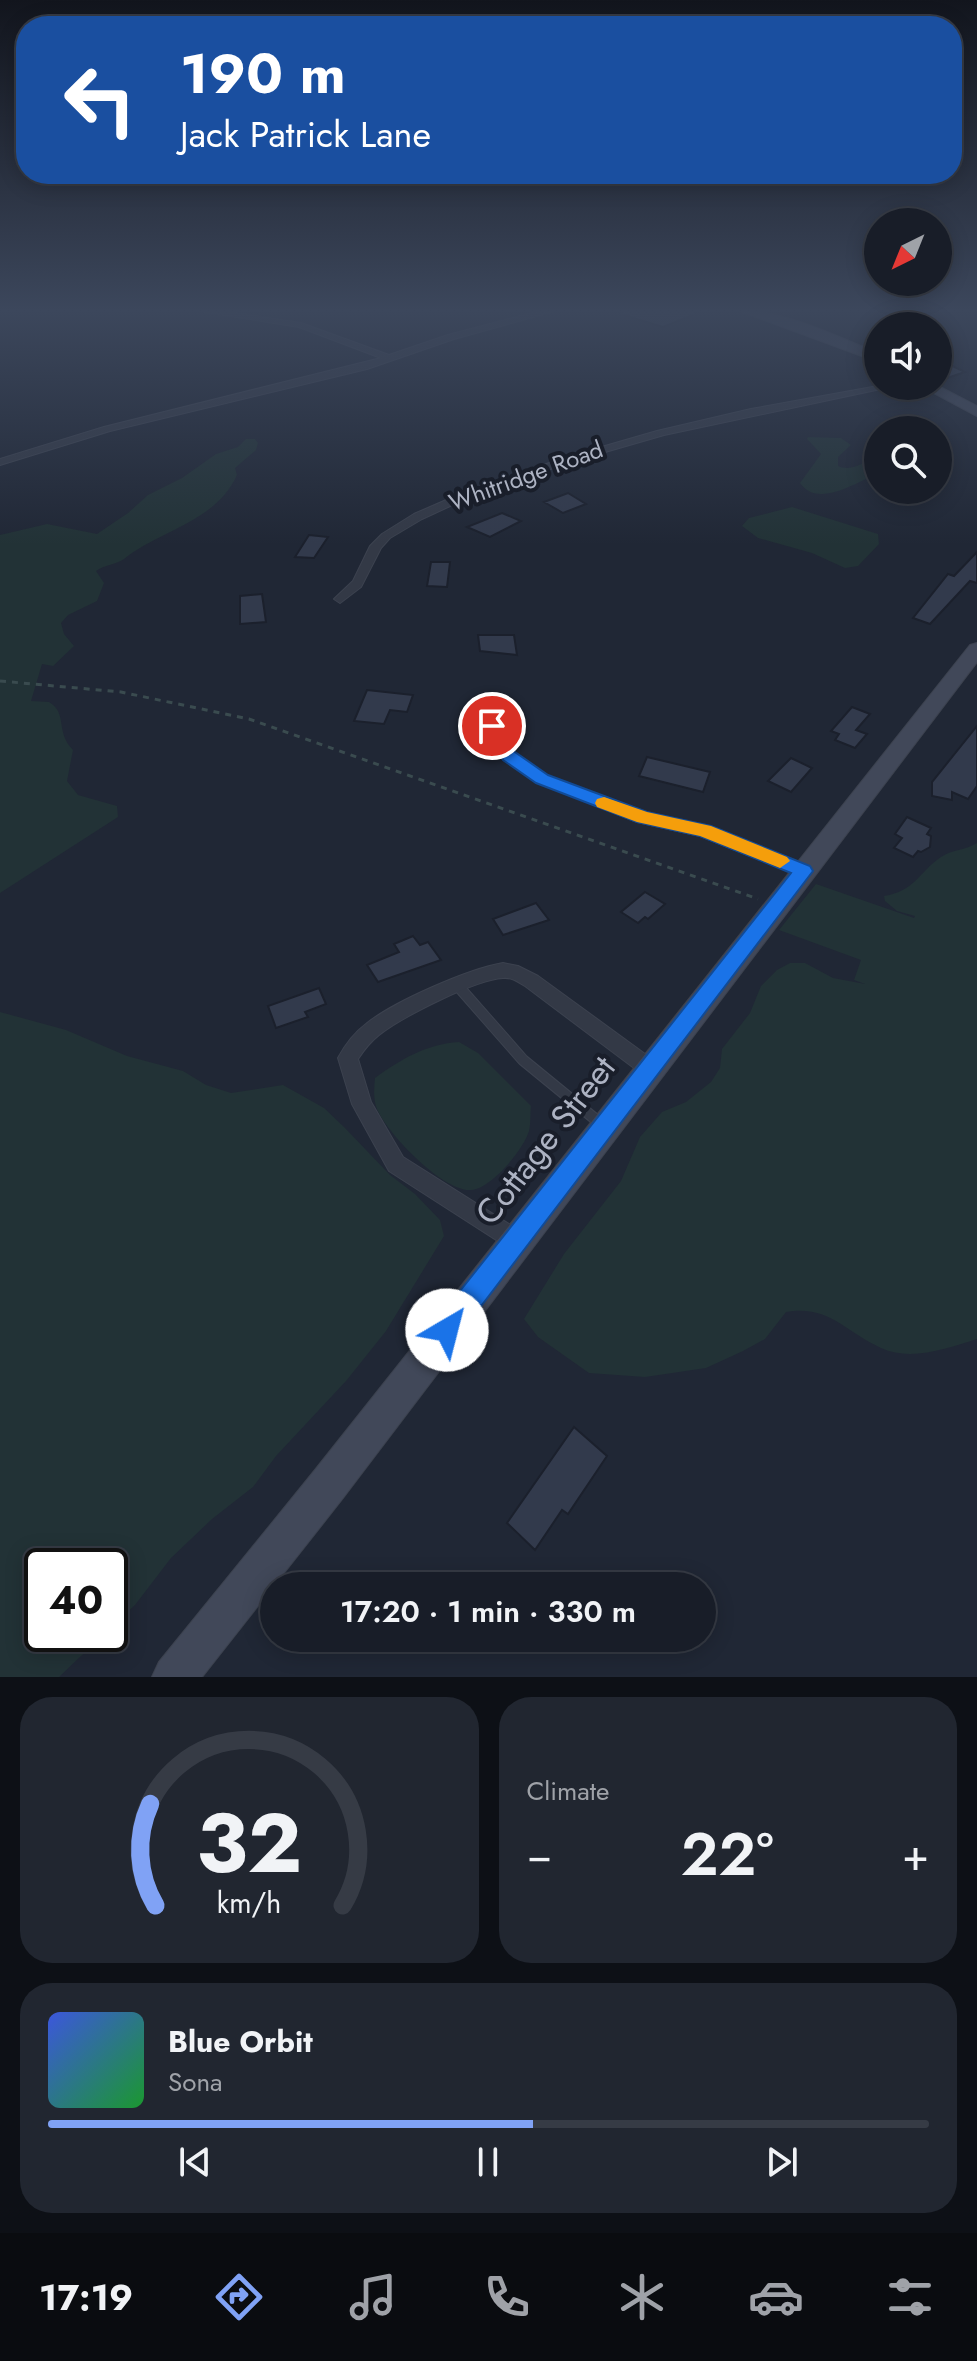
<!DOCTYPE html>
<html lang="en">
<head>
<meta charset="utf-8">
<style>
	body { margin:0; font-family:Jost,sans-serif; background:#212630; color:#f1f3f6; height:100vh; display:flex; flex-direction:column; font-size:30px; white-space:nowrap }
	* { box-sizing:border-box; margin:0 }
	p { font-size:26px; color:#9fa2a8 }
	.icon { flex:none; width:44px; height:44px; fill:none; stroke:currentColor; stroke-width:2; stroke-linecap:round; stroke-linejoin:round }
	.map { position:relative; height:1677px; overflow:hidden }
	.details { display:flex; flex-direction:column; gap:20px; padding:20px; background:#0d1016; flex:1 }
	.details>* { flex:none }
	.hud { position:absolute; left:16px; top:16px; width:946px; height:168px; border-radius:32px; box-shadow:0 4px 20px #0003,0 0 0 2px #363b45; background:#1a4fa0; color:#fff; overflow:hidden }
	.needle { width:52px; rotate:223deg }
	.tools { position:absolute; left:864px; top:208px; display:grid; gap:16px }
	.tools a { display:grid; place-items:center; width:88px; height:88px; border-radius:50%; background:#181d28; box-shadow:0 4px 20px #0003,0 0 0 2px #363b45; font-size:40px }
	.speed { position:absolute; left:24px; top:1548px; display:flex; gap:16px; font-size:40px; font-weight:700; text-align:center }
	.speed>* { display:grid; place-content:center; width:104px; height:104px; border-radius:50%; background:#181d28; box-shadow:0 4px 20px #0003,0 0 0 2px #363b45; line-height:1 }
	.speed .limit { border:4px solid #111; border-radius:12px; background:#fff; color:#111 }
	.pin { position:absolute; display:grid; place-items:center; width:68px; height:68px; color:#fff; margin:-34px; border:4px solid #fff; border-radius:50%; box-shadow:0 2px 8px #0007 }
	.me { position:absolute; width:88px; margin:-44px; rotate:37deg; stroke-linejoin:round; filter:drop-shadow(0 0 6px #0008) }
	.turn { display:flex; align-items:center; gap:28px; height:168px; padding:0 32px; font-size:36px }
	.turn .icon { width:104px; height:104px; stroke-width:2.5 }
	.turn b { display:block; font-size:56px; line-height:68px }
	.big { font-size:60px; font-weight:600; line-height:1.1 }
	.details .tile { flex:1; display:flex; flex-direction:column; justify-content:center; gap:12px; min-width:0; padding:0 28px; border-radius:32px; background:#212630 }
	.details .dial { align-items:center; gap:0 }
	.dial svg { height:208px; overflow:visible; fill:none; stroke:#363b45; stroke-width:7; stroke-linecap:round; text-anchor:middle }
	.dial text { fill:#f1f3f6; stroke:none }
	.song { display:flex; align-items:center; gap:24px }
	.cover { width:96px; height:96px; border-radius:12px; background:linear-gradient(135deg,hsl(230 70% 55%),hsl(130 70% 35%)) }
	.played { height:8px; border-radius:4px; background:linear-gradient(90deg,#80a2f5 55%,#363b45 55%) }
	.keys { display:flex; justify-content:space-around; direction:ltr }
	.heat { display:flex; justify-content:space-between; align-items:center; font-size:44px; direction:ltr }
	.details .tiles { flex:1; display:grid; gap:20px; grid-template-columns:1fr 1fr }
	.tile:last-child { grid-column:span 2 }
	.trip { position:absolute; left:260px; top:1572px; width:456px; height:80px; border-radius:40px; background:#181d28; box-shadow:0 4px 20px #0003,0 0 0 2px #363b45; font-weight:600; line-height:80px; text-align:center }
	.dock { display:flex; height:128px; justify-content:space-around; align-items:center; background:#0a0c10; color:#9fa2a8 }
	.dock .icon { width:56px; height:56px }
	.dock .active { color:#80a2f5 }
	.dock b { font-size:36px; color:#f1f3f6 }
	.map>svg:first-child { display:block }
</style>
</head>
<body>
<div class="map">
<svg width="977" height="1677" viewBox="0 0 977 1677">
	<rect width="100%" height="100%" fill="#202735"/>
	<path fill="#223236" d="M 808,437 L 841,438 L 851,445 L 838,457 L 838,466 C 854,473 863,459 878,461 L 878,473 C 857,482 818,509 800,483 L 821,454 L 807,439 Z
		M 246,439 L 255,439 L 258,443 L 256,450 L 235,468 L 237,475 C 216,522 160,530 124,559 C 117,564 104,565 96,571 L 104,583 L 97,601 L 68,615 L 61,623 L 64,634 L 74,646 L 53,666 L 42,664 L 31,701 L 49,702 C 68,713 55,732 73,750 L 67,781 L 78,795 L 117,806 L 118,817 L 0,893 L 0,535 L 47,524 L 97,534 L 128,513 L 148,495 L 182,478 L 216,454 L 238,447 Z
		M 792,507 L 878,534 L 879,544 L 858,566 L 845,568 L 812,553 L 758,538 L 742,526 L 749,518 Z
		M 977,843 L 977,1339 C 948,1348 911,1362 881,1348 C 845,1332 830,1305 786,1312 L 765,1339 L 743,1351 L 706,1368 L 645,1377 L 589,1373 L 538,1337 L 524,1319 L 564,1254 L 621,1181 L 640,1137 L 662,1112 L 686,1102 L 711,1082 L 720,1068 L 722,1049 L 750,1013 L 761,986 L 777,970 L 790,963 L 805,963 L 833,978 L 865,984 L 854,980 L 861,960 L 779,930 L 816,884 L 914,918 L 915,916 L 897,911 L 885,901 L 884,896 C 915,891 918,873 941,857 C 951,850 966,850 977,843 Z
		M 0,1012 L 66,1030 L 127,1056 L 183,1071 L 206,1085 L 231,1093 L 283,1085 L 324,1108 L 345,1128 L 390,1175 L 415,1194 L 440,1220 L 444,1236 L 386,1331 L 346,1381 L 276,1456 L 253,1487 L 212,1519 L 171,1558 L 135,1605 L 110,1628 L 110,1566 L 42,1566 L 42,1634 L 104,1634 L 59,1677 L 0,1677 Z
		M 459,1042 L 478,1053 L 531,1106 C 530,1114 531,1123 529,1131 C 524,1149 491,1189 471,1190 C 443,1192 387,1133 377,1109 C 373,1099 374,1088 375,1078 C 401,1059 427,1044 459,1042 Z"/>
	<path fill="#323a4c" stroke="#1b202c" stroke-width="2" d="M 620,310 L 702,310 L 703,311 L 663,327 L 620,314 Z
		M 938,359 L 965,372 L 938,381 Z
		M 568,493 L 586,504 L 563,513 L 544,502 Z
		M 502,513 L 521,521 L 490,537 L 467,527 Z
		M 309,535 L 328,537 L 314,558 L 295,557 Z
		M 977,552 L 977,583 L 970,581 L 930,624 L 913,618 L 948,574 L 954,576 Z
		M 431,562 L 450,562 L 447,587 L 427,586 Z
		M 262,594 L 266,622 L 240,624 L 240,596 Z
		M 478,635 L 514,635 L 517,655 L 480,651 Z
		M 367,690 L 413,695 L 407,712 L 390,710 L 384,724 L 354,721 Z
		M 852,707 L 870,714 L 856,730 L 867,734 L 855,748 L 835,740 L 839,734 L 831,731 Z
		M 977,726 L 977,786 L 968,799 L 952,792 L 952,800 L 932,796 L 932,782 Z
		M 647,757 L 710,772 L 703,792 L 639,776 Z
		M 791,758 L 812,768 L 791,792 L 768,781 Z
		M 907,817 L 931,828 L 927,834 L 931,836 L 930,847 L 921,852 L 918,851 L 913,857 L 894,848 L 902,838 L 895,834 Z
		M 645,892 L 665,904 L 648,919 L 645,917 L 638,923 L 621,912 Z
		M 536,903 L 549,920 L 503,935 L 493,919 Z
		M 413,936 L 420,945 L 428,942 L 441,960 L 378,982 L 367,965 L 399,952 L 394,944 Z
		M 319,988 L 326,1004 L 305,1012 L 308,1017 L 276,1028 L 268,1006 Z
		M 574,1427 L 607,1456 L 568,1514 L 562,1510 L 535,1550 L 507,1523 Z"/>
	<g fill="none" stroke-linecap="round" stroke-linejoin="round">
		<defs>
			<path id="lane" d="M 458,986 L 523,1060 L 600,1123"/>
			<path id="street" d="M 193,310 L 215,310 L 301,323 L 389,355 L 448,335 L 544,310 L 558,310 L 454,339 L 367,369 L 110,431 L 0,465 L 0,459 L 104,427 L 381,358 L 299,327 Z
				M 878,386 L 895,386 L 664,435 L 574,461 L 474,495 L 422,519 L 390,538 L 381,548 L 361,587 L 340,603 L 334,599 L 353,581 L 370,546 L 382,534 L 414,514 L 467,491 L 567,457 L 657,431 L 751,409 Z
				M 492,722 L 497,723 L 515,753 L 547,776 L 646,813 L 710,827 L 810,867 L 812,871 L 810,875 L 798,875 L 700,836 L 637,822 L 537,782 L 504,759 L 485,726 Z
				M 503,963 L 518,966 L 538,976 L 656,1062 L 659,1068 L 656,1074 L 649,1076 L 642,1074 L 525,986 C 518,982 512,977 503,978 C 476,979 400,1018 379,1035 C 370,1042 364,1050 358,1059 L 371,1102 L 403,1157 L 523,1233 L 526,1241 L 523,1249 L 515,1252 L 389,1171 L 352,1104 L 338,1058 C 345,1045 354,1033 366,1024 C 393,1002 468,969 503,963 Z"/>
			<path id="secondary" d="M 737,310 C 784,310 835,336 878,353 L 878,362 Z
				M 921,386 L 938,386 L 977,406 L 977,416 Z
				M 977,643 L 977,662 L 343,1498 L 202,1677 L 152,1677 L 159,1662 L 315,1470 L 970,645 Z"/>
		</defs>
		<use href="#lane" stroke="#3c424f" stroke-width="12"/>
		<use href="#street" stroke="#3c424f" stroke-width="2"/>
		<use href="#secondary" stroke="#3c424f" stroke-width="2"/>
		<path stroke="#3a4b4f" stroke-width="3" stroke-dasharray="6 6" stroke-linecap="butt" d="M 0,681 L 121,692 L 249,719 L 758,899"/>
		<use href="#lane" stroke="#333946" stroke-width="10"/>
		<use href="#street" fill="#333946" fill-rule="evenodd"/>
		<use href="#secondary" fill="#414859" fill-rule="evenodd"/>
	</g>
	<linearGradient id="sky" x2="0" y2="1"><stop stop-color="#12151d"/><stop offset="0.57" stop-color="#3c475c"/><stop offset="1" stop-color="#3c475c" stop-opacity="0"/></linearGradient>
	<rect width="977" height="545" fill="url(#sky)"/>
	<path fill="#1a73e8" stroke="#114b97" stroke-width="2" d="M 492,721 L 498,722 L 515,752 L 548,775 L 647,812 L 711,826 L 810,866 L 813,871 L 456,1339 L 447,1343 L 437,1339 L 433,1330 L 437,1320 L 791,873 L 700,836 L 637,822 L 536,783 L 503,760 L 484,726 Z"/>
	<path fill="#f59e0b" d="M 604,797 L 647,812 L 711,826 L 787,857 L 790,861 L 780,868 L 700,836 L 637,822 L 597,807 L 595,803 L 597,799 Z"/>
	<g text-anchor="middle" stroke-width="8" stroke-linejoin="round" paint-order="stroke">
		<g font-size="24" fill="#adb3c3" stroke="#191e2a">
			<text transform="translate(526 476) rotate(-20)" y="8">Whitridge Road</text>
		</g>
		<g font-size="34" fill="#adb3c3" stroke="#191e2a">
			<text transform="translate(545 1140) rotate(-52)" y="12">Cottage Street</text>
		</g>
	</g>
</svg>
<div class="tools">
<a><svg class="needle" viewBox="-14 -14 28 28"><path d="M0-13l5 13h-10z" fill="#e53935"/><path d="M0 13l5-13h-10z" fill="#9fa2a8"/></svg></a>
<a><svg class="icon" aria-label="sound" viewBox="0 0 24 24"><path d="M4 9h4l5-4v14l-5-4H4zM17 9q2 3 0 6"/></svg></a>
<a><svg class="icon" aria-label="search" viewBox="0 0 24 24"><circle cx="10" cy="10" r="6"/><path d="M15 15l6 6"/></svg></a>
</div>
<div class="speed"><div class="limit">40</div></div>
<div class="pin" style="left:492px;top:726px;background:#d93025"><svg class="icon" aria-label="arrive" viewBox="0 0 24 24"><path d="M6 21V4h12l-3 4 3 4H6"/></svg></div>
<svg class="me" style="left:447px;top:1330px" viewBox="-20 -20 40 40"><circle r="19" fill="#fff"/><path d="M0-13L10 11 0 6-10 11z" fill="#1a73e8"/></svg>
<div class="trip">17:20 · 1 min · 330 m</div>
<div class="hud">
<div class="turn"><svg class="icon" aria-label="left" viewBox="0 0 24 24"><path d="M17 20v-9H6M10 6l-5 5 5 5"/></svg><div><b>190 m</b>Jack Patrick Lane</div></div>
</div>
</div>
<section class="details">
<div class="tiles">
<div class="tile dial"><svg viewBox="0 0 100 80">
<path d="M14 69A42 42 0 1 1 86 69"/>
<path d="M14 69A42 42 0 0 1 12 30" stroke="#80a2f5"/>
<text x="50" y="56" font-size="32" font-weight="700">32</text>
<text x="50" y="72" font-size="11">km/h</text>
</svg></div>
<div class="tile"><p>Climate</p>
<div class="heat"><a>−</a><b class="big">22°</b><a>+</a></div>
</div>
<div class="tile">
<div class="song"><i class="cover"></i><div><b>Blue Orbit</b><p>Sona</p></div></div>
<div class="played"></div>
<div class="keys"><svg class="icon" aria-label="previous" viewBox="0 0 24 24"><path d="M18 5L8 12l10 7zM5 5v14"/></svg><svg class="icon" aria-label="pause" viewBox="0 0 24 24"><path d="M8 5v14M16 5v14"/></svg><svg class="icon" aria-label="next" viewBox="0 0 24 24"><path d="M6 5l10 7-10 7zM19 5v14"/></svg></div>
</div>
</div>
</section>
<nav class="dock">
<b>17:19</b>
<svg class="icon active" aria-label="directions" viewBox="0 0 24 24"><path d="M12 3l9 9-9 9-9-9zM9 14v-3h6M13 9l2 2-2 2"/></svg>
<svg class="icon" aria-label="music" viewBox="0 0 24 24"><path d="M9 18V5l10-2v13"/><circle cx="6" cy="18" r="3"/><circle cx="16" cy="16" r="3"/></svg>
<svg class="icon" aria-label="phone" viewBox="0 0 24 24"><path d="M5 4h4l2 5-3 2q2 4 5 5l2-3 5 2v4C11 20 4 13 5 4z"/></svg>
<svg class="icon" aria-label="climate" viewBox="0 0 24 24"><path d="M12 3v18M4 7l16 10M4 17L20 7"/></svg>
<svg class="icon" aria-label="car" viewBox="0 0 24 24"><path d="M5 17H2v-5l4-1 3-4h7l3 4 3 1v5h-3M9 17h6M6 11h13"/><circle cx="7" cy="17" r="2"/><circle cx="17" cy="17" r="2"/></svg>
<svg class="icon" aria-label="filters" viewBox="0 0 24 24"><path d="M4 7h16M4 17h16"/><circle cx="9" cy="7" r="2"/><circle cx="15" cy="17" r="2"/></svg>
</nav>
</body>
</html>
